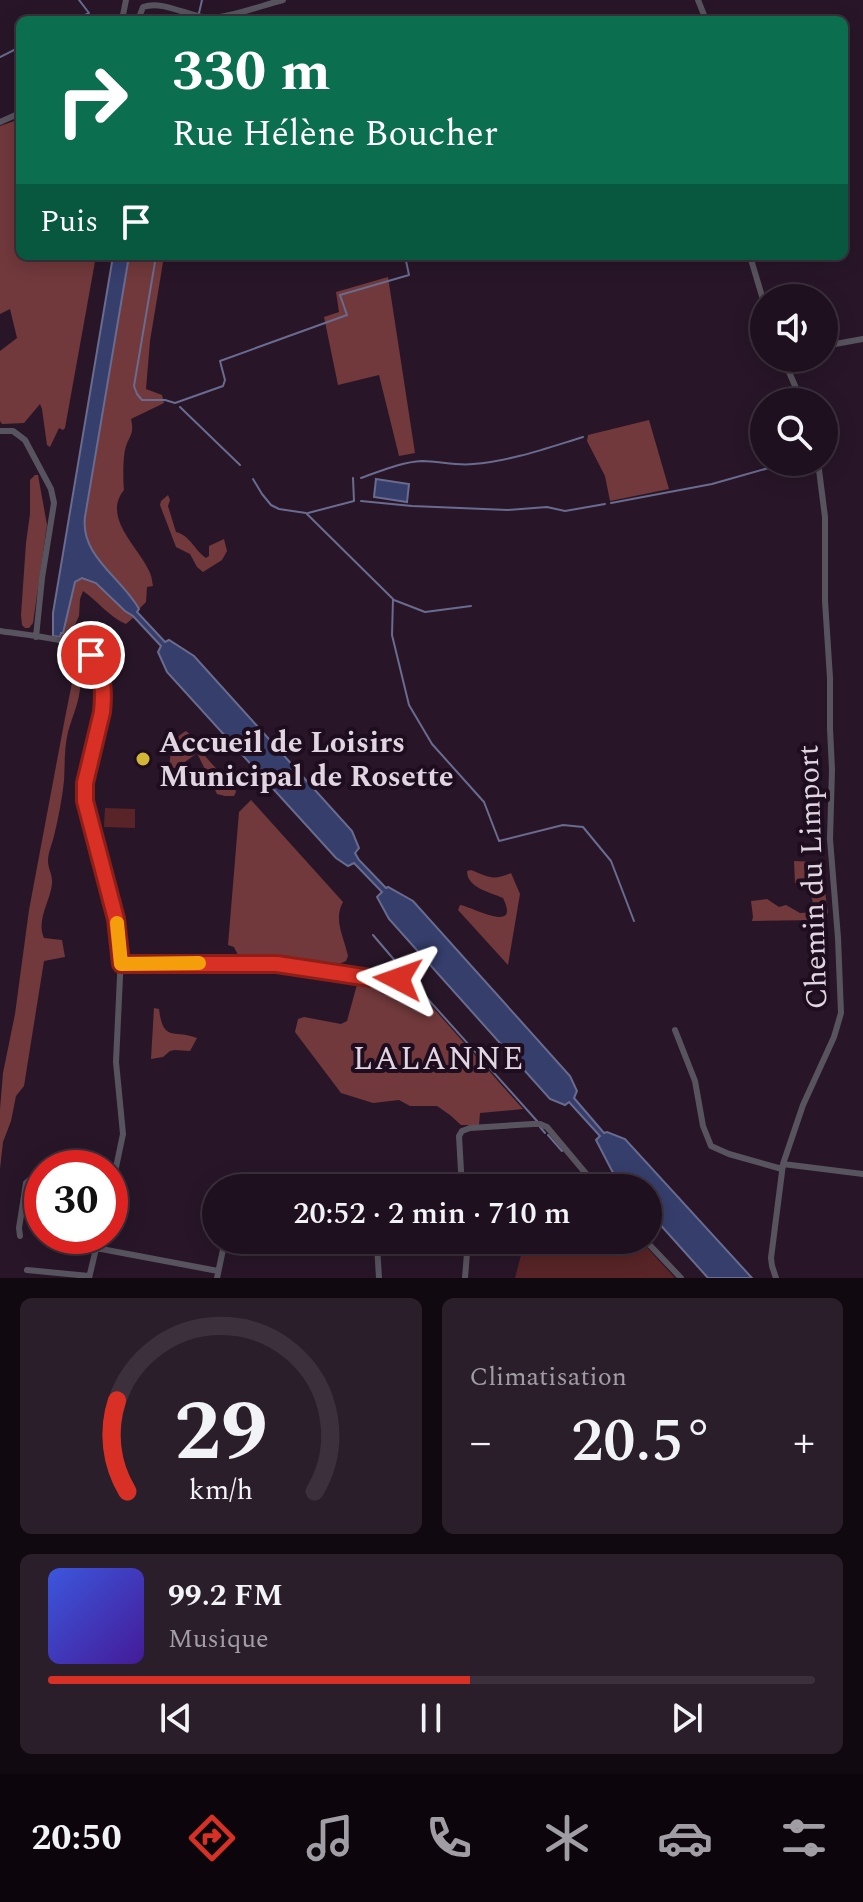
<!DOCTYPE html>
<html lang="fr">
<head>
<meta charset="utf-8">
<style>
	body { margin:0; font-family:Spectral,serif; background:#2b1e2b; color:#f1f3f6; height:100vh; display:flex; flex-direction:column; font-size:30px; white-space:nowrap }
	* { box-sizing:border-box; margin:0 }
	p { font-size:26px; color:#a19da4 }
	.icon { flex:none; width:44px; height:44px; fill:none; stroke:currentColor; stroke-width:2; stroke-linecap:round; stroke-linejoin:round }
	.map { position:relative; height:1278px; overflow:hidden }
	.panel { display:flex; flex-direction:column; gap:20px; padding:20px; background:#100910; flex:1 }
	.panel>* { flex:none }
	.banner { position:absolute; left:16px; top:16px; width:832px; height:244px; border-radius:12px; box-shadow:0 4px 20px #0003,0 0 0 2px #3c303c; background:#0b6e4f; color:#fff; overflow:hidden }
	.tools { position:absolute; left:750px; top:284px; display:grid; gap:16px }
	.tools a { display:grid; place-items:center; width:88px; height:88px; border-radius:50%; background:#1e101e; box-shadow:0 4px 20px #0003,0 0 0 2px #3c303c; font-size:40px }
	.speed { position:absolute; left:24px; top:1150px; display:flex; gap:16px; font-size:40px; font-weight:700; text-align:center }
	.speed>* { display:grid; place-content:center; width:104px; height:104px; border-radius:50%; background:#1e101e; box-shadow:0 4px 20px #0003,0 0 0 2px #3c303c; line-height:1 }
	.speed .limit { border:12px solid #d22; background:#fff; color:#111 }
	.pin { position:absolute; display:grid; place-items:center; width:68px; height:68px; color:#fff; margin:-34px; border:4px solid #fff; border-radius:50%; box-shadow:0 2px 8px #0007 }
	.me { position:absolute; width:88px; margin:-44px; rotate:274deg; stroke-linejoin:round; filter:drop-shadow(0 0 6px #0008) }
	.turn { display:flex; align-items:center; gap:28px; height:168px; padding:0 24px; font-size:36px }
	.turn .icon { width:104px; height:104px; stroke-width:2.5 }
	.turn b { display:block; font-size:56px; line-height:68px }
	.then { display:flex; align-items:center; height:76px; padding:0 24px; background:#0003; gap:16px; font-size:30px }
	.big { font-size:60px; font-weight:600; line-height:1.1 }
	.panel .widget { flex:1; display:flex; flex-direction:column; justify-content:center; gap:12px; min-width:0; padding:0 28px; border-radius:12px; background:#2b1e2b }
	.panel .dial { align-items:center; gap:0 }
	.dial svg { height:208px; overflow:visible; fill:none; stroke:#3c303c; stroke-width:7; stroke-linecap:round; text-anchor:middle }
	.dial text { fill:#f1f3f6; stroke:none }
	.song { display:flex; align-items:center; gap:24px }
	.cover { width:96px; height:96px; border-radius:12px; background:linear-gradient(135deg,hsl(230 70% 55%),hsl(260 70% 35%)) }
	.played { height:8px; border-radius:4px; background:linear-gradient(90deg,#d93025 55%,#3c303c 55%) }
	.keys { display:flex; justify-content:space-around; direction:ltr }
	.heat { display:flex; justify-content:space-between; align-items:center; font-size:44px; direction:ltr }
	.panel .tiles { flex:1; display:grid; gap:20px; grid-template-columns:1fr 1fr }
	.widget:last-child { grid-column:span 2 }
	.trip { position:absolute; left:202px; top:1174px; width:460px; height:80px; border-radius:40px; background:#1e101e; box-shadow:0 4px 20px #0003,0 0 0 2px #3c303c; font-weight:600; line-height:80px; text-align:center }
	.dock { display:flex; height:128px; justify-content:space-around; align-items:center; background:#0c060c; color:#a19da4 }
	.dock .icon { width:56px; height:56px }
	.dock .current { color:#d93025 }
	.dock b { font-size:36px; color:#f1f3f6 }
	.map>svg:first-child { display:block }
</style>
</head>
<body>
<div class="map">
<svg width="863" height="1278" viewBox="0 0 863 1278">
	<rect width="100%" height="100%" fill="#281628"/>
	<path fill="#582427" d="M 105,808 L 135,809 L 135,828 L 104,827 Z
		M 525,1240 L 640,1240 L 675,1278 L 515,1278 Z"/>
	<path fill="#71393b" d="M 20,119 L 20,256 L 96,256 L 65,428 L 63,430 L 59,428 L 50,447 L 47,445 L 42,409 L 40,404 L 24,423 L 2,424 L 0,421 L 0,351 L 17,338 L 10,309 L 0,314 L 0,126 Z
		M 129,256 L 164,256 L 150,341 L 146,389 L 162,395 L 164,403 L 131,419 C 135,436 128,436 125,450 C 123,460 123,480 124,490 C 101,518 141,549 150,573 C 152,577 152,582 153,586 L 147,587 L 146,602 L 139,609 C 122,580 88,561 84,526 Z
		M 388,277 L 415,453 L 399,456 L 379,375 L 338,385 L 324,317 L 339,312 L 336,292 Z
		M 649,420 L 669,489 L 610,501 L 605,476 L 587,441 L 588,435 Z
		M 35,475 L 38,475 L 47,525 L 33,623 L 29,628 L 25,628 L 22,625 L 21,615 L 26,543 L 30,514 L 30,480 Z
		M 168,495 L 170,500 L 168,506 L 176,532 C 191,536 195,551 206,558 L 209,556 L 209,546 L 224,539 L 227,551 L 222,560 L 203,572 L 197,567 L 190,554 L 176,547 L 160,505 L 161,501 Z
		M 82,578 C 104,581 116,606 134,617 L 126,624 C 109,617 98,601 83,591 L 80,599 L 79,616 L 68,640 L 60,637 L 75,581 Z
		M 79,673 C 84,693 73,713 68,732 C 64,748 65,765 64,781 C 62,800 58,819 54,836 C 52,844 48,853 48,861 C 48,869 53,875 52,884 C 50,902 36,920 44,938 L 62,940 L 65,957 L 44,961 L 24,1086 L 16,1096 L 11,1121 L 3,1142 L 0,1169 L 0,1109 L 3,1073 L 15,1014 L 29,910 L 65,718 L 73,678 Z
		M 186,731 C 192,736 194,740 198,747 C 208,760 221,775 234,785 L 236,792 L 234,796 L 225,796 L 217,794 L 197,753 L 177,768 L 169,768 C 171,753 171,739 186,731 Z
		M 251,800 L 343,902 C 333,920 344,937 348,956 L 346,961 L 337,965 L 240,959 L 234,947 L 228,945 L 239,812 Z
		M 794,861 L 816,862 L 821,864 L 828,913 L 824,918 L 818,920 L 752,921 L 753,917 L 751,901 L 767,899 L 779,907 L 786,905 L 800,913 L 815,912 L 809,886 L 795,883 Z
		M 471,870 C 489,877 492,881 511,873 L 520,894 L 508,965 L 458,910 L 460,905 C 473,907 521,935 503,898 C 490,892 467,888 467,871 Z
		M 358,981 L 410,982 L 523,1109 L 480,1113 L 479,1125 L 461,1125 L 450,1115 L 437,1106 L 410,1106 L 399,1100 L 373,1103 L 341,1093 L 295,1032 L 298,1019 L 304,1017 L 341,1024 L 347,1021 Z
		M 154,1008 L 159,1009 C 163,1043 174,1029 197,1038 L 190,1051 L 175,1050 L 170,1051 L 163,1057 L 151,1059 Z"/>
	<path fill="#363e6c" stroke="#696b8f" stroke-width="2" d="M 113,256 L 129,256 L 85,517 C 80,556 122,578 139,609 L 137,612 L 165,642 L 169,640 L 194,656 L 352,831 L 359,848 L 355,853 L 359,860 L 386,888 L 388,887 L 413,901 L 570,1076 L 577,1091 L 574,1098 L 604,1133 L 607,1132 L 625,1139 L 752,1278 L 708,1278 L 648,1211 L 648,1188 L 628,1188 L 612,1171 L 596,1140 L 600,1136 L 569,1102 L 565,1105 L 550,1099 L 389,919 L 377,897 L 382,892 L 354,863 L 348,866 L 336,858 L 167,672 L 158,652 L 161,646 L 133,616 L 125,611 L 96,583 L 82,578 L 75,582 L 63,633 L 61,633 L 60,637 L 53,636 L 53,613 Z
		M 376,479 L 409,484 L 407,502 L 374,497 Z"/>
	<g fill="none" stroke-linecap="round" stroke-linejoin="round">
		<path stroke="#696b8f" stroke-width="2" d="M 199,13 L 202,0
			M 75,20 L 89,13 L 79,0
			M 0,57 L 20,47
			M 156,256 L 134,386 L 137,394 L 142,400 L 165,400 L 175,403 L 223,386 L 225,380 L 220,361 L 347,315 L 340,295 L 409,275 L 405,256
			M 180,407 L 240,465
			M 361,478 C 381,471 401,462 422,461 C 439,461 456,466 473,464 C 511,461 547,448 583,437
			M 253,479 L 262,494 L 271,505 L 279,509 L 306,513 L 393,599 L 392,635 L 409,705 L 432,744 L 484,802 L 499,841 L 563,825 L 583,827 L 611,861 L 634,921
			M 361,501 L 412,506 L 508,510 L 547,507 L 565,511 L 605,504
			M 611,503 L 712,484 L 790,462
			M 308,513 L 354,501 L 353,478
			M 394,600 L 425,612 L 471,606
			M 373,935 L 408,976
			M 410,979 L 537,1121
			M 540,1127 L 545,1133
			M 548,1135 L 562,1151"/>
		<path stroke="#58545f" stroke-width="6" d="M 698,0 L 706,20
			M 122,20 L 126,0
			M 138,20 L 143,7 C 164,0 188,17 210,18 C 230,18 263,5 283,0
			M 0,122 L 20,113
			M 750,256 L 764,303
			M 824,346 L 863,339
			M 783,358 L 802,402
			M 0,431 L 13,431 L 25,440 L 51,489 L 54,503 L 42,578 L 36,637
			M 0,631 C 19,634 63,638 79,646 C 129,671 85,756 85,795 L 116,919 L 121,955 L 116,1062 L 123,1134 L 110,1196
			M 121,964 L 277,964 L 370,978 L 398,979
			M 675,1030 L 695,1081 L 703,1126 L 711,1146 L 729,1154 L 782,1169
			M 783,1164 L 863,1174
			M 462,1188 L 459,1136 L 462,1131 L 470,1128 L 533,1124 L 540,1124 L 547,1127 L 598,1188
			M 20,1236 L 19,1228 L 26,1183 L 34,1176 L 42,1177
			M 375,1240 L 377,1245 L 379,1278
			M 645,1240 L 681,1278
			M 96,1248 L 218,1271
			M 27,1270 L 89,1276
			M 89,1278 L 99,1236
			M 217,1278 L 225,1240
			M 465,1278 L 468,1240
			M 776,1278 L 772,1266 L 771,1258 L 783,1164 L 803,1105 L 834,1037 L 841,1013 L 838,938 L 830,839 L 832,770 L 830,728 L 830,678 L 825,601 L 825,517 L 818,462"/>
	</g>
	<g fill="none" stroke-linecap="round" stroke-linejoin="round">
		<defs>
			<path id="route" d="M 91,655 C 104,670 104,693 102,712 L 85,783 L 85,801 L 116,919 L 121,964 L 277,964 L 370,978 L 398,979"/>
		</defs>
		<use href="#route" stroke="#8d1f18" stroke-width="20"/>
		<use href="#route" stroke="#d93025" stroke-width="14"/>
		<path stroke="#f59e0b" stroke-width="14" d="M 117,923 L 121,964 L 199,963"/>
	</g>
	<circle fill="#d2b736" stroke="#1e0d1e" stroke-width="3" cx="143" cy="759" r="8"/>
	<g text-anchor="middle" stroke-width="8" stroke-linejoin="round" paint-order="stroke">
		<g font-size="30" font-weight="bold" fill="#e1d5e1" stroke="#1e0d1e" text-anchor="start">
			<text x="159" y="752">Accueil de Loisirs<tspan x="159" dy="34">Municipal de Rosette</tspan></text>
		</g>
		<g font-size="30" fill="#e1d5e1" stroke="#1e0d1e">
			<text transform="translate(812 877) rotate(-92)" y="10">Chemin du Limport</text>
		</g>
		<g font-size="32" letter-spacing="2" fill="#e1d5e1" stroke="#1e0d1e">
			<text x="439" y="1069">LALANNE</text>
		</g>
	</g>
</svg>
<div class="tools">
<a><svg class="icon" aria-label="sound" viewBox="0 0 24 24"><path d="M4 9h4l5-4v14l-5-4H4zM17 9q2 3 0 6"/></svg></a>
<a><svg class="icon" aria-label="search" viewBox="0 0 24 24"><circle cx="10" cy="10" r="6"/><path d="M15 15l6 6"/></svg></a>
</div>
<div class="speed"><div class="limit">30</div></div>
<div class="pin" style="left:91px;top:655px;background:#d93025"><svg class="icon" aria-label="arrive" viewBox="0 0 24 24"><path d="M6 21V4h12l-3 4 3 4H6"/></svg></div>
<svg class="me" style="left:398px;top:979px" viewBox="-20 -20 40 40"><path d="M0-17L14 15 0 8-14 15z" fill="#d93025" stroke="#fff" stroke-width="4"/></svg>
<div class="trip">20:52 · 2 min · 710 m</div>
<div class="banner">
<div class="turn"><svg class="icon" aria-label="right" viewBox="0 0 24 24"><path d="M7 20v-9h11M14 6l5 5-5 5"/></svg><div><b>330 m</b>Rue Hélène Boucher</div></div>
<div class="then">Puis<svg class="icon" aria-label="arrive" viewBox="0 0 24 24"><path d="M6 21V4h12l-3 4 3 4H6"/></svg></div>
</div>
</div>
<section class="panel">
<div class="tiles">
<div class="widget dial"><svg viewBox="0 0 100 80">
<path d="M14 69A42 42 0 1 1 86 69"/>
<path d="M14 69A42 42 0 0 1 10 34" stroke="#d93025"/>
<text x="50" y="56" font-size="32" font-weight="700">29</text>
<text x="50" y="72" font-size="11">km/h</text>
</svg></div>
<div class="widget"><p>Climatisation</p>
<div class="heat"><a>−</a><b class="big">20.5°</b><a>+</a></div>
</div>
<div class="widget">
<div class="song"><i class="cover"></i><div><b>99.2 FM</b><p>Musique</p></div></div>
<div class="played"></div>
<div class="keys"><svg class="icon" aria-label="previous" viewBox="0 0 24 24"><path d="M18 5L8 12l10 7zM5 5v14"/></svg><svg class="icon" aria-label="pause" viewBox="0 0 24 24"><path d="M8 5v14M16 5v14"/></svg><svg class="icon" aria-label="next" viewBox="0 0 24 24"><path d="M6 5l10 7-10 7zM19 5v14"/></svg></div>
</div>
</div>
</section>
<nav class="dock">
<b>20:50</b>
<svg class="icon current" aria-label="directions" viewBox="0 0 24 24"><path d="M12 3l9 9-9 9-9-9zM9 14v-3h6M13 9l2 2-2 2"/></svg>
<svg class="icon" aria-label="music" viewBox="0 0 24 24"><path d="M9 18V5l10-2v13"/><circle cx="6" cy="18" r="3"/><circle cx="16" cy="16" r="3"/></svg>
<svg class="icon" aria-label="phone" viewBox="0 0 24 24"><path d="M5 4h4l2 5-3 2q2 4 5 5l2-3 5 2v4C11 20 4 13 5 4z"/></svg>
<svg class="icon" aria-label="climate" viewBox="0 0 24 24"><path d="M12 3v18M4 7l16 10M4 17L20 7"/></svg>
<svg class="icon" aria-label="car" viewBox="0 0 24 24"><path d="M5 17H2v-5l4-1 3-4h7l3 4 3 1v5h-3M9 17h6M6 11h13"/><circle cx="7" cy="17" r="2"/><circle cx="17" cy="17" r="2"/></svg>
<svg class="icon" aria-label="filters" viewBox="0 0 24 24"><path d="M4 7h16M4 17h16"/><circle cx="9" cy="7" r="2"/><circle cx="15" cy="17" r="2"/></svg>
</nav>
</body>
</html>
